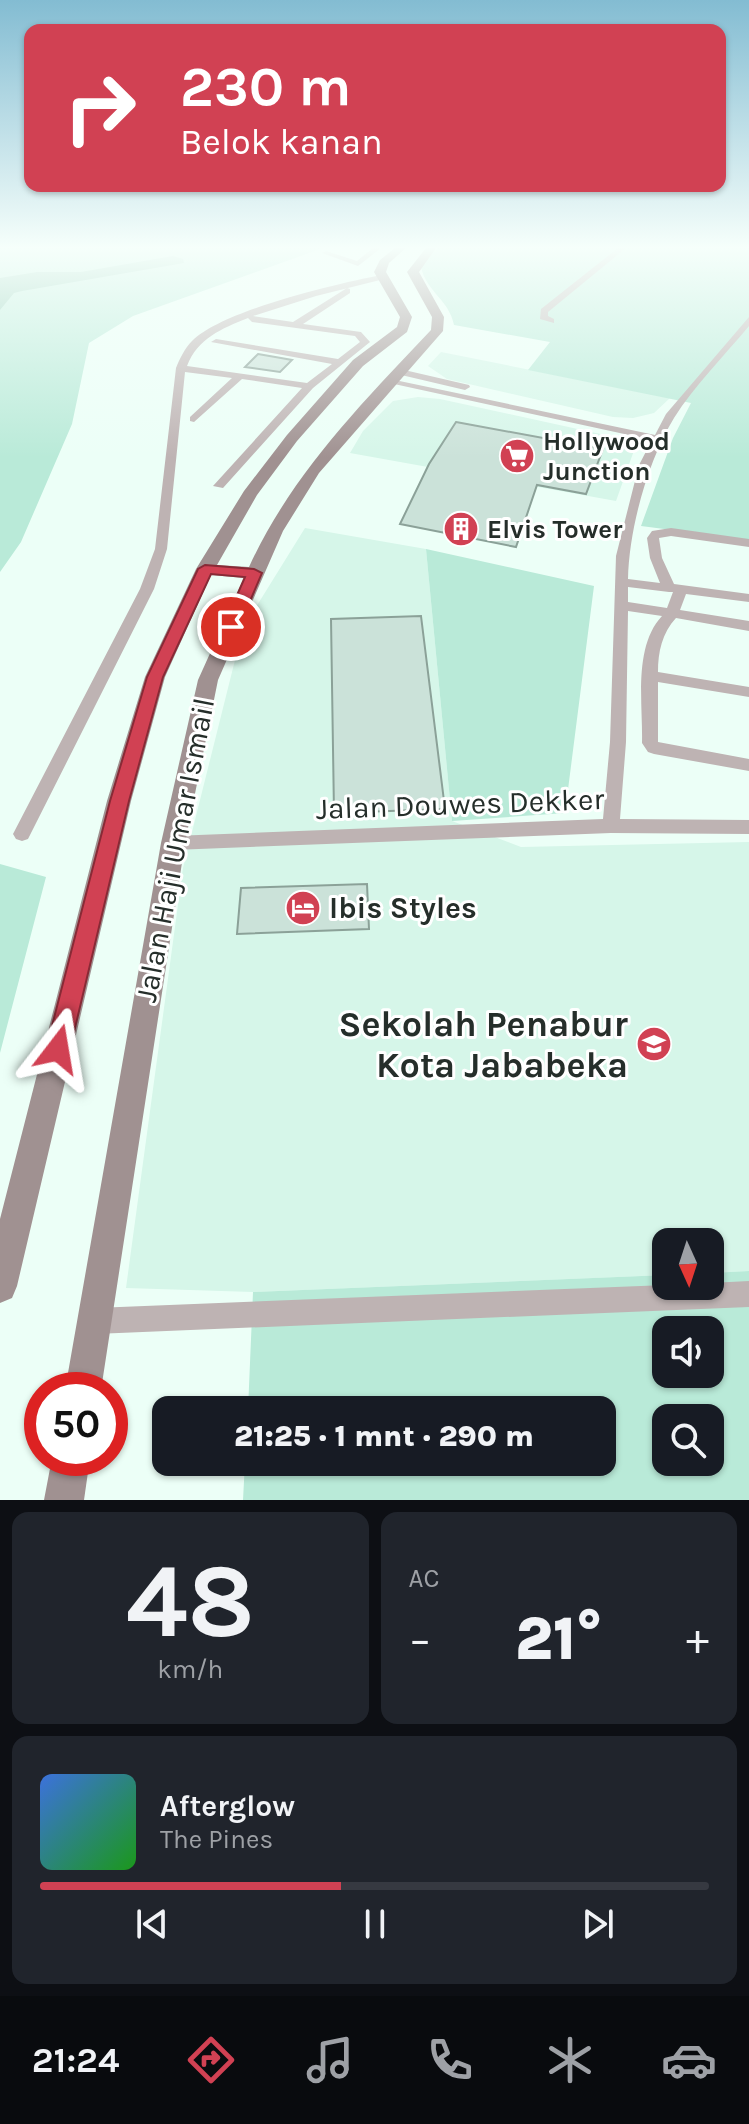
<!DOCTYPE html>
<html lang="id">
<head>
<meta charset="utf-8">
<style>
	body { margin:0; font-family:Karla,sans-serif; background:#20242c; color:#f1f3f6; height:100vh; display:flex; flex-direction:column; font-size:30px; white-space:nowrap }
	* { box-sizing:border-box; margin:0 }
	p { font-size:26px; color:#9ea1a6 }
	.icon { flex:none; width:44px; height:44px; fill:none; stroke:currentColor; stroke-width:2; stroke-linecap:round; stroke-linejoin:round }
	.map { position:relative; height:1500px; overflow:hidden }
	.side { display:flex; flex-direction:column; gap:12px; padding:12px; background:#0d0f14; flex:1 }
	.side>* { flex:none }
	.hud { position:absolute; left:24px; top:24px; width:702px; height:168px; border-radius:16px; box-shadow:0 2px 6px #0004; background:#d14153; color:#fff; overflow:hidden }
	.needle { width:52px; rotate:177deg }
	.fabs { position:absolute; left:652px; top:1228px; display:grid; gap:16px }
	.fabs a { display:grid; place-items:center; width:72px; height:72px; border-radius:16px; background:#171b24; box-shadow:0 2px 6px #0004; font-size:40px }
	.speed { position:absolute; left:24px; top:1372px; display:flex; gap:16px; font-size:40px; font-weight:700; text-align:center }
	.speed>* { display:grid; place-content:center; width:104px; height:104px; border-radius:50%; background:#171b24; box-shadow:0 2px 6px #0004; line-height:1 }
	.speed .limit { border:12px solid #d22; background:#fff; color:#111 }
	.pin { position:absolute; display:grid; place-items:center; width:68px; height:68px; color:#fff; margin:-34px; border:4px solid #fff; border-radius:50%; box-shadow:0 2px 8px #0007 }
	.me { position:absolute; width:88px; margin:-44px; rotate:14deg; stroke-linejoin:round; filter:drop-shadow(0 0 6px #0008) }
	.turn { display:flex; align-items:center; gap:28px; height:168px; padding:0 24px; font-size:36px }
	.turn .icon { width:104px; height:104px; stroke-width:2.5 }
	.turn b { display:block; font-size:56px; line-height:68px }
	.big { font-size:60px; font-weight:800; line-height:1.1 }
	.side .tile { flex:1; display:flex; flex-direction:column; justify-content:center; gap:12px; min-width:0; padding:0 28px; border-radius:16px; background:#20242c }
	.side .dial { align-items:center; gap:0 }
	.dial b { font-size:104px; line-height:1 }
	.song { display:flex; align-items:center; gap:24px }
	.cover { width:96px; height:96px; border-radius:12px; background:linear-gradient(135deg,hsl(220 70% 55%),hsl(120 70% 35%)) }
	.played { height:8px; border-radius:4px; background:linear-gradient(90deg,#d14153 45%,#363941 45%) }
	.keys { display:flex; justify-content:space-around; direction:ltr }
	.heat { display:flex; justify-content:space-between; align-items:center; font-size:44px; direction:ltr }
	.side .tiles { flex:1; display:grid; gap:12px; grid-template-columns:1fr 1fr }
	.tile:last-child { grid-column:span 2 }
	.trip { position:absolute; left:152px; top:1396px; width:464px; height:80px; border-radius:16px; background:#171b24; box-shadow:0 2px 6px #0004; font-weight:800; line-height:80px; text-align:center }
	.tab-bar { display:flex; height:128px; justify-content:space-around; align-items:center; background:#090b0e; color:#9ea1a6 }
	.tab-bar .icon { width:56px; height:56px }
	.tab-bar .current { color:#d14153 }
	.tab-bar b { font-size:36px; color:#f1f3f6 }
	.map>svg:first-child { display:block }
</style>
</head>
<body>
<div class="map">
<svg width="749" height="1500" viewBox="0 0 749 1500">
	<rect width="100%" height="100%" fill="#ecfff7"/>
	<path fill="#d6f6e9" d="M 441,352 L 670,398 L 654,413 L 633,418 L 613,417 L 447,379 L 428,366 Z
		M 418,397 L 440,399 L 637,442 L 616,501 L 350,453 L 363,431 L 393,401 Z
		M 305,528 L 426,549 L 452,821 L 521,847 L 749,842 L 749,1271 L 710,1273 L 710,1242 L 666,1242 L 666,1275 L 253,1292 L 126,1288 L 183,868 L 243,628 Z"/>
	<path fill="#b9ead8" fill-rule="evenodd" d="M 0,248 L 323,248 L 133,316 L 89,343 L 72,424 L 21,542 L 0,572 Z
		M 438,248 L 749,248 L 749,540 L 641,526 L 673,438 L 691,403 L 528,370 L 550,342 L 454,325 C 449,298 423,291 420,261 Z
		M 426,549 L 594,586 L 565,813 L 452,821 Z
		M 0,864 L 46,877 L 0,1053 Z
		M 749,1271 L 749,1500 L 243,1500 L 245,1462 L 602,1462 L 602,1410 L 248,1410 L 253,1292 L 666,1275 L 666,1286 L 710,1286 L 710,1273 ZM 666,1330 L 710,1330 L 710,1374 L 666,1374 ZM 666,1418 L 710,1418 L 710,1462 L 666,1462 Z"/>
	<path fill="#8cc8b2" d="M 173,256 L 183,259 L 184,263 L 22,291 L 14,293 L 0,310 L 0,278 L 37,272 L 81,272 Z"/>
	<path fill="#cbe2d9" stroke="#8ba198" stroke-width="2" d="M 258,354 L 281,358 L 292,360 L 280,372 L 245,367 Z
		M 456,422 L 603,449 L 586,494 L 537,485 L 516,547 L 400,524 L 429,464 Z
		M 421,616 L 445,809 L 334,813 L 331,619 Z
		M 367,884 L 369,929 L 237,934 L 241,888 Z"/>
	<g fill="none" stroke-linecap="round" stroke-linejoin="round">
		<path fill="#beb3b3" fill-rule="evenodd" d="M 373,248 L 381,248 L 358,266 L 322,253 L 326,251 L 357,261 Z
			M 618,248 L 626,248 L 548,312 L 548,316 L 554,319 L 554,323 L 540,319 L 541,309 Z
			M 381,275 L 384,279 L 316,296 L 253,316 L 293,322 L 347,288 L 350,289 L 350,293 L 303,324 L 361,332 L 370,342 L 313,388 L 223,488 L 213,486 L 302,388 L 242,379 L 194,422 L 190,421 L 190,417 L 232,378 L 185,372 L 167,549 L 154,589 L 28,839 L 22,841 L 16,839 L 13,834 L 140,589 L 155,549 L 176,368 C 180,358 185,348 192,341 C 223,310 336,284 381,275 ZM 248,318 L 252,322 L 355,336 L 360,342 L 338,359 L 216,339 L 211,342 L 332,364 L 307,383 L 187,366 C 198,338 221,329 248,318 Z
			M 749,317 L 749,326 C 725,355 694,386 674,418 C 648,461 629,528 628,579 L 660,583 L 650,558 L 647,538 L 652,531 L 671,528 L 749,539 L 749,547 L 671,536 L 659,538 L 662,558 L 674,584 L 749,594 L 749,602 L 686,594 L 680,610 L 749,621 L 749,631 L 676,618 C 662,633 658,652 658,672 L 749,687 L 749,697 L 658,682 L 658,742 L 749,759 L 749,771 L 654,754 L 648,752 L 642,743 C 643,704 633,647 662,616 L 628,611 L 626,742 L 620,819 L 749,820 L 749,834 L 611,833 L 173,850 L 167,848 L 164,843 L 167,838 L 173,836 L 603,819 L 610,742 L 616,556 L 639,465 L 652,440 L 385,382 L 390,379 L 655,435 L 666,414 ZM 628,587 L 669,592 L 673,592 L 667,608 L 628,602 Z
			M 400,369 L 469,385 L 470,387 L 465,390 L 397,374 L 395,372 Z
			M 749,1281 L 749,1307 L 95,1334 L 86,1330 L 82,1321 L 86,1312 L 95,1308 L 666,1285 L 710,1286 L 710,1283 Z"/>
		<path fill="#a09191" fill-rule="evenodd" d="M 395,248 L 406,248 L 389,263 L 386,272 L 412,317 L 407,332 L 363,366 L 297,441 L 257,495 L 217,565 L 249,567 C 291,475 362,403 431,330 L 432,317 L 407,272 L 426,248 L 436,248 L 419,272 L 444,317 L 443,331 L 319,473 L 283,531 L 218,680 L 185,843 L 101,1390 L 65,1390 L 161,843 L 198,680 L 244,578 L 211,575 L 165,677 L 131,801 L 17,1286 L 12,1298 L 0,1303 L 0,1219 L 107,801 L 145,677 L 196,569 L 244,491 L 287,435 L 353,360 L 397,327 L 400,317 L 374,272 L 380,260 Z
			M 52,1458 L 90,1458 L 84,1500 L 44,1500 Z"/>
	</g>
	<linearGradient id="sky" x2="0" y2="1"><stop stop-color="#83bcd2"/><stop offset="0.54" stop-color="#f6fffb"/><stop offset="1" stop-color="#f6fffb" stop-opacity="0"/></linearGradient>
	<rect width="749" height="458" fill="url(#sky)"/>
	<path fill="#d14153" stroke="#882a36" stroke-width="2" d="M 205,565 L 254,569 L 262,573 L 239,627 L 231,632 L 223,627 L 245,577 L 211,574 L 163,677 L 129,801 L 70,1049 L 67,1057 L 58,1060 L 50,1057 L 46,1049 L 110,801 L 147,677 L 198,569 Z"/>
	<defs>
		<symbol id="supermarket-disc" viewBox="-11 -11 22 22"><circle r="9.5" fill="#d14153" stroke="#fff"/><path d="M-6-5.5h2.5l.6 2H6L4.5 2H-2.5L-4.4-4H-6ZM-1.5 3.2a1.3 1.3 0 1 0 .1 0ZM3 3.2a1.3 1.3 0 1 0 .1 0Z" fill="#fff"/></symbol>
		<symbol id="building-disc" viewBox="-11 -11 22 22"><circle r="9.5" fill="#d14153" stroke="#fff"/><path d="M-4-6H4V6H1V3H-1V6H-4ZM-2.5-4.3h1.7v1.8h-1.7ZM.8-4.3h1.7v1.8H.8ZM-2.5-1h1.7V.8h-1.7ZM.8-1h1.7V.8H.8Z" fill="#fff"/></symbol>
		<symbol id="hotel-disc" viewBox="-11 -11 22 22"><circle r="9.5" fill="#d14153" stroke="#fff"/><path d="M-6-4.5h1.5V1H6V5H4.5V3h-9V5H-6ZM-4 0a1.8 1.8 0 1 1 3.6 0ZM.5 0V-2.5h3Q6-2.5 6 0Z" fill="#fff"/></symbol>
		<symbol id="school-disc" viewBox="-11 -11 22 22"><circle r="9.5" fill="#d14153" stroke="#fff"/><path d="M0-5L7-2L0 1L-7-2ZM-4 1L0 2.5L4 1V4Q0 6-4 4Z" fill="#fff"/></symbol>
	</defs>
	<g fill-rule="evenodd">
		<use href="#supermarket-disc" x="497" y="436" width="40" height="40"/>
		<use href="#building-disc" x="441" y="509" width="40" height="40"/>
		<use href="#hotel-disc" x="283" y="888" width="40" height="40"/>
		<use href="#school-disc" x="634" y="1024" width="40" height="40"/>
	</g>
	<g text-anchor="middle" stroke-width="6" stroke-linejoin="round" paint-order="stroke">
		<g font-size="26" font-weight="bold" fill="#252e2a" stroke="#fff" text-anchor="start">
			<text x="543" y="450">Hollywood<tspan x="543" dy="30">Junction</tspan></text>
			<text x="487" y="538">Elvis Tower</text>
		</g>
		<g font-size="30" fill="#252e2a" stroke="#fff">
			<text transform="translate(460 804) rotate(-2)" y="10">Jalan Douwes Dekker</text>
			<text transform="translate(175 850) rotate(-79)" y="10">Jalan Haji Umar Ismail</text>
		</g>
		<g font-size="30" font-weight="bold" fill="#252e2a" stroke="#fff" text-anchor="start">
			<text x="329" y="918">Ibis Styles</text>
		</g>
		<g font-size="36" font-weight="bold" fill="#252e2a" stroke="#fff" text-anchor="end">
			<text x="628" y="1036">Sekolah Penabur<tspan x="628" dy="41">Kota Jababeka</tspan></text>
		</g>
	</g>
</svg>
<div class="fabs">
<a><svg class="needle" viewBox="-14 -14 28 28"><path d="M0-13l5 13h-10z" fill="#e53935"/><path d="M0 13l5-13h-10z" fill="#9ea1a6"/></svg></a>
<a><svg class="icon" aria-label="sound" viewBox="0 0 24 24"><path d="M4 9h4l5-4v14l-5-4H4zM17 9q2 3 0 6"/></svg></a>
<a><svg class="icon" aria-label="search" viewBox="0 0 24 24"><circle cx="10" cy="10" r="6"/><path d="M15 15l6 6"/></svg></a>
</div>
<div class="speed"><div class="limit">50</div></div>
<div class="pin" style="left:231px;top:627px;background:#d93025"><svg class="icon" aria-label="arrive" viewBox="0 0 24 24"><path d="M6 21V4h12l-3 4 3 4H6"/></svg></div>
<svg class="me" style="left:58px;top:1049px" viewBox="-20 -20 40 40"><path d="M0-17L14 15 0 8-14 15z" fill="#d14153" stroke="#fff" stroke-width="4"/></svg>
<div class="trip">21:25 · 1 mnt · 290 m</div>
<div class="hud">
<div class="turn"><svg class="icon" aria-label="right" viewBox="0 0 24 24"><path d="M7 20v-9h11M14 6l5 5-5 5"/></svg><div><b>230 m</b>Belok kanan</div></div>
</div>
</div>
<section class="side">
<div class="tiles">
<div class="tile dial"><b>48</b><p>km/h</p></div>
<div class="tile"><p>AC</p>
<div class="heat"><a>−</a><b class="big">21°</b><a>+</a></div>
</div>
<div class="tile">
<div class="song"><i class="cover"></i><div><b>Afterglow</b><p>The Pines</p></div></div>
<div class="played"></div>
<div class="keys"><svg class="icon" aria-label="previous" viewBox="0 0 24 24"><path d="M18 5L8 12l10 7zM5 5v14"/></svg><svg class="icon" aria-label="pause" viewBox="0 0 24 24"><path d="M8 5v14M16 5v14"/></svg><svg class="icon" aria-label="next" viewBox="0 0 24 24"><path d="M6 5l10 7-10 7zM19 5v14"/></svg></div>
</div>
</div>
</section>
<nav class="tab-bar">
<b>21:24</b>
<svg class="icon current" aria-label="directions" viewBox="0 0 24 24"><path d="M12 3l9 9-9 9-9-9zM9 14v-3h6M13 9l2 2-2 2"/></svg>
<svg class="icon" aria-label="music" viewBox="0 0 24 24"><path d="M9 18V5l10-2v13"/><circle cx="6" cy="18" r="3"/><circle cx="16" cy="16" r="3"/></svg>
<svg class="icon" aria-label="phone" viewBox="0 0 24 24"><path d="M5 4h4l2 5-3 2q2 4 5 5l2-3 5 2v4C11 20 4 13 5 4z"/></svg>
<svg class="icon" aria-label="climate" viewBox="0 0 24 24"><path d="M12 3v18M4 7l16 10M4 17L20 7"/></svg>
<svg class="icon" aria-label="car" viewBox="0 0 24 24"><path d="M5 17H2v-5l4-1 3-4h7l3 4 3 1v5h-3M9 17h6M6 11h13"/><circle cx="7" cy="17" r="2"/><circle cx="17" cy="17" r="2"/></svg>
</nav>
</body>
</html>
